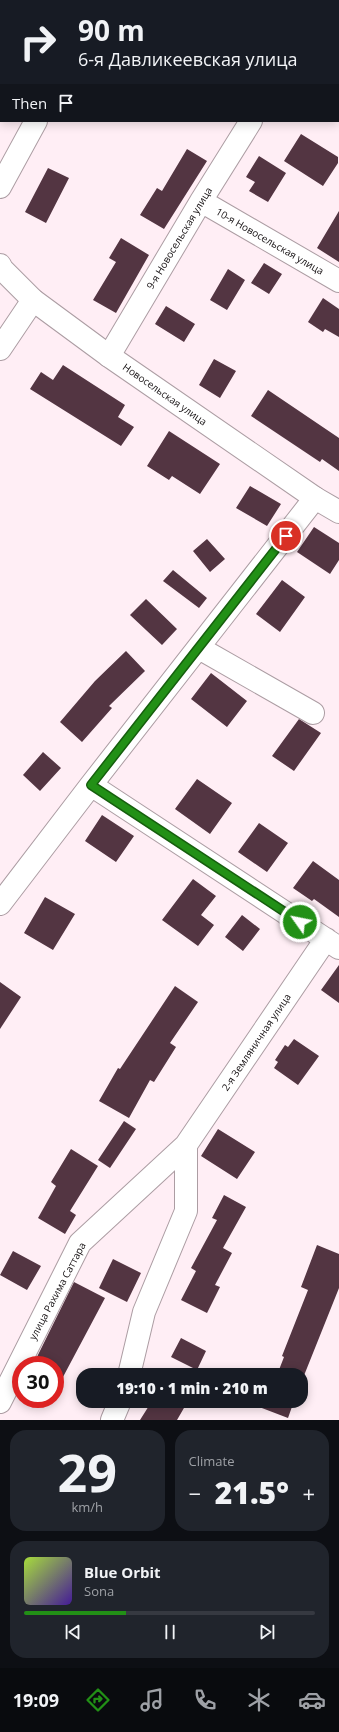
<!DOCTYPE html>
<html lang="en">
<head>
<meta charset="utf-8">
<style>
	body { margin:0; font-family:"Open Sans",sans-serif; background:#20242c; color:#f1f3f6; height:100vh; display:flex; flex-direction:column; font-size:15px; white-space:nowrap }
	* { box-sizing:border-box; margin:0 }
	p { font-size:13px; color:#9ea1a6 }
	.icon { flex:none; width:22px; height:22px; fill:none; stroke:currentColor; stroke-width:2; stroke-linecap:round; stroke-linejoin:round }
	.map { position:relative; height:1420px; overflow:hidden }
	.drawer { display:flex; flex-direction:column; gap:10px; padding:10px; background:#0d0f14; flex:1 }
	.drawer>* { flex:none }
	.guide { position:absolute; left:0px; top:0px; width:339px; height:122px; box-shadow:0 2px 10px #0003; background:#171b24; color:#f1f3f6; overflow:hidden }
	.speed { position:absolute; left:12px; top:1356px; display:flex; gap:8px; font-size:20px; font-weight:700; text-align:center }
	.speed>* { display:grid; place-content:center; width:52px; height:52px; border-radius:50%; background:#171b24; box-shadow:0 2px 10px #0003; line-height:1 }
	.speed .limit { border:6px solid #d22; background:#fff; color:#111 }
	.pin { position:absolute; display:grid; place-items:center; width:34px; height:34px; color:#fff; margin:-17px; border:2px solid #fff; border-radius:50%; box-shadow:0 1px 4px #0007 }
	.me { position:absolute; width:44px; margin:-22px; rotate:303deg; stroke-linejoin:round; filter:drop-shadow(0 0 3px #0008) }
	.turn { display:flex; align-items:center; gap:14px; height:84px; padding:0 12px; font-size:18px }
	.turn .icon { width:52px; height:52px; stroke-width:2.5 }
	.turn b { display:block; font-size:28px; line-height:34px }
	.then { display:flex; align-items:center; height:38px; padding:0 12px; background:#0003; gap:8px; font-size:15px }
	.big { font-size:30px; font-weight:800; line-height:1.1 }
	.drawer .tile { flex:1; display:flex; flex-direction:column; justify-content:center; gap:6px; min-width:0; padding:0 14px; border-radius:16px; background:#20242c }
	.drawer .dial { align-items:center; gap:0 }
	.dial b { font-size:52px; line-height:1 }
	.song { display:flex; align-items:center; gap:12px }
	.cover { width:48px; height:48px; border-radius:6px; background:linear-gradient(135deg,hsl(80 70% 55%),hsl(260 70% 35%)) }
	.played { height:4px; border-radius:2px; background:linear-gradient(90deg,#229016 35%,#363941 35%) }
	.keys { display:flex; justify-content:space-around; direction:ltr }
	.heat { display:flex; justify-content:space-between; align-items:center; font-size:22px; direction:ltr }
	.drawer .tiles { flex:1; display:grid; gap:10px; grid-template-columns:1fr 1fr }
	.tile:last-child { grid-column:span 2 }
	.trip { position:absolute; left:76px; top:1368px; width:232px; height:40px; border-radius:16px; background:#171b24; box-shadow:0 2px 10px #0003; font-weight:800; line-height:40px; text-align:center }
	.tabs { display:flex; height:64px; justify-content:space-around; align-items:center; background:#090b0e; color:#9ea1a6 }
	.tabs .icon { width:28px; height:28px }
	.tabs .on { color:#229016 }
	.tabs b { font-size:18px; color:#f1f3f6 }
	.map>svg:first-child { display:block }
</style>
</head>
<body>
<div class="map">
<svg width="339" height="1420" viewBox="0 0 339 1420">
	<rect width="100%" height="100%" fill="#ffeef5"/>
	<path fill="#533542" d="M 301,134 L 338,157 L 338,163 L 323,186 L 284,161 Z
		M 187,149 L 207,161 L 164,229 L 140,215 L 157,188 L 162,191 Z
		M 259,156 L 286,173 L 268,202 L 249,191 L 255,182 L 246,177 Z
		M 48,168 L 69,178 L 46,223 L 25,212 Z
		M 339,211 L 339,262 L 317,248 Z
		M 121,238 L 149,255 L 116,313 L 93,300 L 116,262 L 109,258 Z
		M 264,263 L 282,274 L 269,294 L 251,283 Z
		M 228,269 L 245,280 L 227,310 L 210,300 Z
		M 323,298 L 339,309 L 339,337 L 325,329 L 323,332 L 308,322 Z
		M 166,306 L 195,324 L 184,342 L 155,324 Z
		M 214,359 L 236,371 L 220,398 L 199,385 Z
		M 63,365 L 125,405 L 118,417 L 134,427 L 121,446 L 30,389 L 41,372 L 53,380 Z
		M 268,390 L 339,438 L 339,471 L 322,459 L 320,462 L 251,416 Z
		M 169,431 L 220,464 L 200,494 L 172,476 L 169,480 L 147,466 Z
		M 250,486 L 281,504 L 267,526 L 236,508 Z
		M 314,527 L 339,543 L 339,560 L 330,574 L 297,552 Z
		M 207,539 L 225,559 L 210,572 L 193,551 Z
		M 173,570 L 207,598 L 199,608 L 163,581 Z
		M 282,580 L 305,597 L 280,632 L 256,614 Z
		M 146,599 L 177,629 L 162,645 L 130,615 Z
		M 126,651 L 145,671 L 109,706 L 112,708 L 82,742 L 60,722 L 95,681 Z
		M 211,673 L 247,701 L 227,727 L 191,699 Z
		M 299,719 L 321,733 L 294,771 L 272,756 Z
		M 43,752 L 61,768 L 40,791 L 23,775 Z
		M 197,779 L 232,803 L 210,834 L 175,809 Z
		M 102,815 L 134,836 L 116,862 L 85,841 Z
		M 259,823 L 288,843 L 267,872 L 238,852 Z
		M 313,861 L 339,880 L 339,917 L 314,899 L 312,901 L 293,888 Z
		M 193,879 L 216,896 L 201,915 L 214,925 L 198,946 L 162,920 Z
		M 45,897 L 75,914 L 53,950 L 24,933 Z
		M 242,915 L 260,929 L 243,951 L 225,937 Z
		M 339,965 L 339,1003 L 321,990 Z
		M 0,982 L 21,997 L 0,1029 Z
		M 175,986 L 198,1002 L 170,1043 L 176,1047 L 154,1082 L 150,1080 L 129,1118 L 99,1101 L 118,1068 L 120,1069 Z
		M 294,1039 L 319,1056 L 298,1085 L 274,1068 L 278,1062 L 275,1060 L 285,1045 L 288,1047 Z
		M 124,1121 L 136,1129 L 110,1168 L 98,1160 Z
		M 218,1129 L 255,1152 L 237,1179 L 201,1156 Z
		M 71,1149 L 98,1166 L 70,1211 L 76,1215 L 65,1234 L 38,1218 L 56,1186 L 51,1182 Z
		M 224,1195 L 246,1207 L 223,1248 L 232,1253 L 215,1285 L 220,1287 L 207,1313 L 181,1300 L 196,1271 L 191,1268 L 217,1220 L 212,1218 Z
		M 317,1245 L 339,1254 L 339,1288 L 301,1383 L 301,1375 L 277,1375 L 284,1357 L 282,1356 L 308,1290 L 301,1287 Z
		M 13,1251 L 41,1266 L 27,1290 L 0,1275 Z
		M 113,1259 L 141,1273 L 127,1302 L 99,1288 Z
		M 74,1282 L 105,1298 L 55,1392 L 55,1365 L 33,1365 Z
		M 181,1338 L 206,1351 L 197,1370 L 171,1357 Z
		M 152,1401 L 188,1401 L 177,1420 L 140,1420 Z
		M 246,1401 L 294,1401 L 288,1418 L 246,1402 Z"/>
	<g fill="none" stroke-linecap="round" stroke-linejoin="round">
		<defs>
			<path id="minor" d="M 107,1 L 108,0
				M 325,1 L 326,0
				M 0,187 L 36,121
				M 201,201 L 339,281
				M 0,349 L 33,300
				M 109,356 L 201,201 L 251,121
				M 199,648 L 313,713
				M 91,785 L 339,948
				M 0,904 L 91,785 L 315,498
				M 129,1375 L 144,1312 L 186,1211 L 186,1145
				M 0,1402 L 80,1243 L 186,1145 L 326,939
				M 112,1420 L 120,1401"/>
			<path id="tertiary" d="M 0,265 L 2,269 L 33,300 L 109,356 L 315,498 L 339,512"/>
		</defs>
		<use href="#minor" stroke="#ac9da3" stroke-width="24"/>
		<use href="#tertiary" stroke="#ac9da3" stroke-width="24"/>
		<use href="#minor" stroke="#fff" stroke-width="22"/>
		<use href="#tertiary" stroke="#fff" stroke-width="22"/>
	</g>
	<g fill="none" stroke-linecap="round" stroke-linejoin="round">
		<defs>
			<path id="route" d="M 286,536 L 91,785 L 300,922"/>
		</defs>
		<use href="#route" stroke="#165e0e" stroke-width="10"/>
		<use href="#route" stroke="#229016" stroke-width="7"/>
	</g>
	<g text-anchor="middle" stroke-width="4" stroke-linejoin="round" paint-order="stroke">
		<g font-size="10" fill="#151012" stroke="#fff">
			<text transform="translate(179 238) rotate(-59)" y="4">9-я Новосельская улица</text>
			<text transform="translate(270 241) rotate(30)" y="4">10-я Новосельская улица</text>
			<text transform="translate(165 394) rotate(35)" y="4">Новосельская улица</text>
			<text transform="translate(256 1042) rotate(-56)" y="4">2-я Земляничная улица</text>
			<text transform="translate(57 1291) rotate(-62)" y="4">улица Рахима Саттара</text>
		</g>
	</g>
</svg>
<div class="speed"><div class="limit">30</div></div>
<div class="pin" style="left:286px;top:536px;background:#d93025"><svg class="icon" aria-label="arrive" viewBox="0 0 24 24"><path d="M6 21V4h12l-3 4 3 4H6"/></svg></div>
<svg class="me" style="left:300px;top:922px" viewBox="-20 -20 40 40"><circle r="17" fill="#229016" stroke="#fff" stroke-width="3"/><path d="M0-11L8 9 0 5-8 9z" fill="#fff"/></svg>
<div class="trip">19:10 · 1 min · 210 m</div>
<div class="guide">
<div class="turn"><svg class="icon" aria-label="right" viewBox="0 0 24 24"><path d="M7 20v-9h11M14 6l5 5-5 5"/></svg><div><b>90 m</b>6-я Давликеевская улица</div></div>
<div class="then">Then<svg class="icon" aria-label="arrive" viewBox="0 0 24 24"><path d="M6 21V4h12l-3 4 3 4H6"/></svg></div>
</div>
</div>
<section class="drawer">
<div class="tiles">
<div class="tile dial"><b>29</b><p>km/h</p></div>
<div class="tile"><p>Climate</p>
<div class="heat"><a>−</a><b class="big">21.5°</b><a>+</a></div>
</div>
<div class="tile">
<div class="song"><i class="cover"></i><div><b>Blue Orbit</b><p>Sona</p></div></div>
<div class="played"></div>
<div class="keys"><svg class="icon" aria-label="previous" viewBox="0 0 24 24"><path d="M18 5L8 12l10 7zM5 5v14"/></svg><svg class="icon" aria-label="pause" viewBox="0 0 24 24"><path d="M8 5v14M16 5v14"/></svg><svg class="icon" aria-label="next" viewBox="0 0 24 24"><path d="M6 5l10 7-10 7zM19 5v14"/></svg></div>
</div>
</div>
</section>
<nav class="tabs">
<b>19:09</b>
<svg class="icon on" aria-label="directions" viewBox="0 0 24 24"><path d="M12 3l9 9-9 9-9-9zM9 14v-3h6M13 9l2 2-2 2"/></svg>
<svg class="icon" aria-label="music" viewBox="0 0 24 24"><path d="M9 18V5l10-2v13"/><circle cx="6" cy="18" r="3"/><circle cx="16" cy="16" r="3"/></svg>
<svg class="icon" aria-label="phone" viewBox="0 0 24 24"><path d="M5 4h4l2 5-3 2q2 4 5 5l2-3 5 2v4C11 20 4 13 5 4z"/></svg>
<svg class="icon" aria-label="climate" viewBox="0 0 24 24"><path d="M12 3v18M4 7l16 10M4 17L20 7"/></svg>
<svg class="icon" aria-label="car" viewBox="0 0 24 24"><path d="M5 17H2v-5l4-1 3-4h7l3 4 3 1v5h-3M9 17h6M6 11h13"/><circle cx="7" cy="17" r="2"/><circle cx="17" cy="17" r="2"/></svg>
</nav>
</body>
</html>
